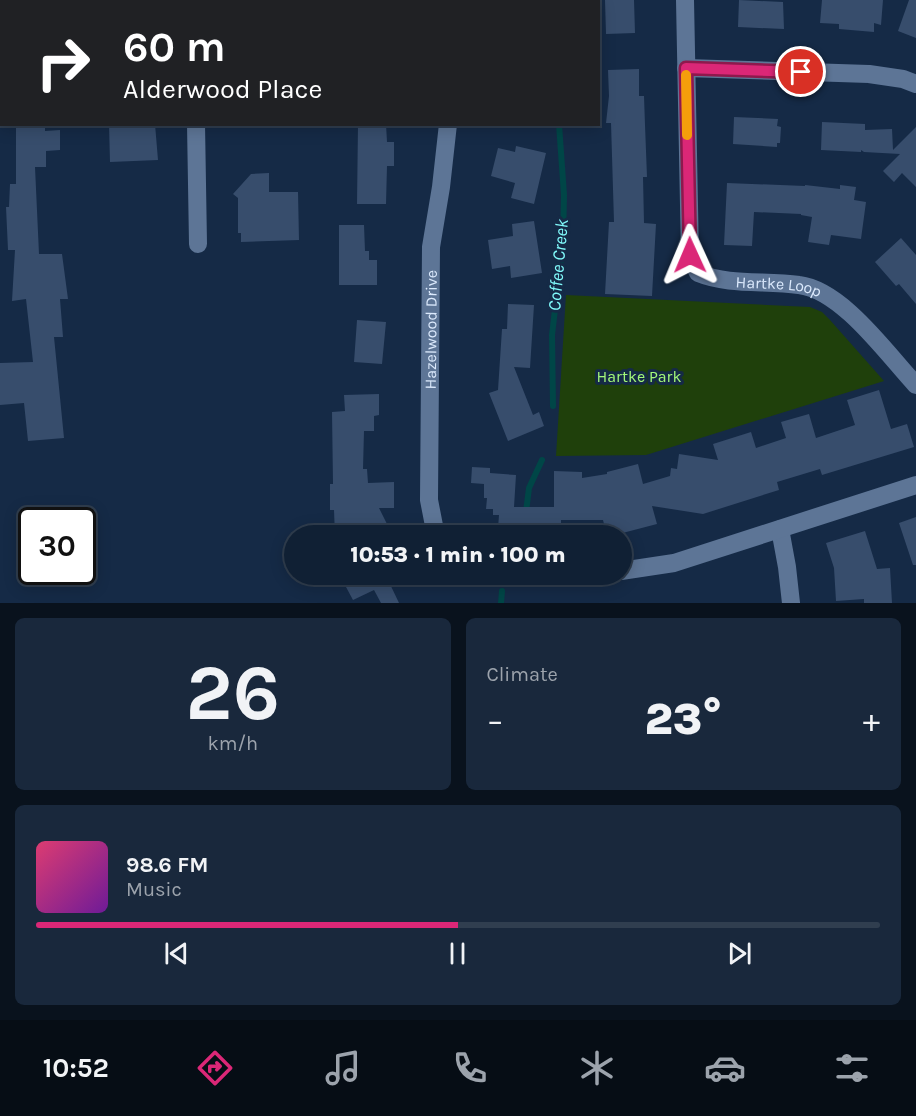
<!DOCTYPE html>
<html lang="en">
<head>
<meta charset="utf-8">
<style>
	body { margin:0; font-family:Karla,sans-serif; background:#19283c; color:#f1f3f6; height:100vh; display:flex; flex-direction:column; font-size:22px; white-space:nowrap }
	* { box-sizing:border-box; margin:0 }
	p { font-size:20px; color:#9ca3ac }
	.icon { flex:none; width:33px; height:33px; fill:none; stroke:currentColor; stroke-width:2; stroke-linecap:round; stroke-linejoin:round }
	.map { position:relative; height:603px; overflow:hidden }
	.details { display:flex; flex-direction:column; gap:15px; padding:15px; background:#09121d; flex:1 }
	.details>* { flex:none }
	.hud { position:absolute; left:0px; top:0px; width:600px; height:126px; box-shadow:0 3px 15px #0003,0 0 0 2px #303e4f; background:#202124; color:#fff; overflow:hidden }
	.speed { position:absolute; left:18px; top:507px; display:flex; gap:12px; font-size:30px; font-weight:700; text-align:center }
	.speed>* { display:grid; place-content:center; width:78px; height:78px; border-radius:50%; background:#102034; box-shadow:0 3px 15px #0003,0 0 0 2px #303e4f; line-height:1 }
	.speed .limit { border:3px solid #111; border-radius:9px; background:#fff; color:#111 }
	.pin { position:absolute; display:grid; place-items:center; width:51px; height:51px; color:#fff; margin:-26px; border:3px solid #fff; border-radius:50%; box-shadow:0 2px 6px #0007 }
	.me { position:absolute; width:66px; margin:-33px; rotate:359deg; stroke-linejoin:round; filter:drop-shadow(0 0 4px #0008) }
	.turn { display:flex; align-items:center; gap:21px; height:126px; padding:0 24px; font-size:27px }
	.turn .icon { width:78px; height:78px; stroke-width:2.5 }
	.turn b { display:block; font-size:42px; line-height:51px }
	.big { font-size:45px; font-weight:800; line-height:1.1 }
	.details .card { flex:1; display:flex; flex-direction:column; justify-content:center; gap:9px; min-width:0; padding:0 21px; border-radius:9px; background:#19283c }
	.details .dial { align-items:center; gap:0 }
	.dial b { font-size:78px; line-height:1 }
	.song { display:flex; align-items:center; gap:18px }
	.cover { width:72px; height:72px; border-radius:9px; background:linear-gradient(135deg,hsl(340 70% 55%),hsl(280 70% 35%)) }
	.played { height:6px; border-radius:3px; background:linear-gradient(90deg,#db2777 50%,#303e4f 50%) }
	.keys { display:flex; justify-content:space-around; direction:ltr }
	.heat { display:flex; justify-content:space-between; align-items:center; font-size:33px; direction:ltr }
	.details .tiles { flex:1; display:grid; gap:15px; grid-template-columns:1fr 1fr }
	.card:last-child { grid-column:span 2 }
	.trip { position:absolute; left:284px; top:525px; width:348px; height:60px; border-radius:30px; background:#102034; box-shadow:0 3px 15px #0003,0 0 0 2px #303e4f; font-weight:800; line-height:60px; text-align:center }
	.menu { display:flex; height:96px; justify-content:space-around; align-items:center; background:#060d15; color:#9ca3ac }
	.menu .icon { width:42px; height:42px }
	.menu .active { color:#db2777 }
	.menu b { font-size:27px; color:#f1f3f6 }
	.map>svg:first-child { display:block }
</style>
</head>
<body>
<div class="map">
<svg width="916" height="603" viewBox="0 0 916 603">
	<rect width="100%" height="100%" fill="#152a46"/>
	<path fill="#1f400b" d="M 566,295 L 810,307 L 822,312 L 830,320 L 884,381 L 646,455 L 556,456 Z"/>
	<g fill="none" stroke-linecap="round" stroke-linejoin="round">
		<path stroke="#004647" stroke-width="6" d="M 556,2 L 556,0
			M 553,406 L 552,335 L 563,242 L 564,195 L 559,124
			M 523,536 L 529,488 L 542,460
			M 501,603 L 502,591"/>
	</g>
	<path fill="#374d6c" d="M 605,0 L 634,0 L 635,33 L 606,34 Z
		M 739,0 L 783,2 L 784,29 L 738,27 Z
		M 822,0 L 883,0 L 881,25 L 874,23 L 874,32 L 839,29 L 839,24 L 820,23 Z
		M 909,0 L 916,0 L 916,38 L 898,31 Z
		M 639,69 L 639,96 L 644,96 L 645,125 L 647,177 L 643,177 L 644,223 L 656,224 L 652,296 L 605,294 L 609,222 L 614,222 L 611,123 L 606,123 L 609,96 L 608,70 Z
		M 734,117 L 778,119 L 777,126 L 781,127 L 780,143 L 777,143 L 777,147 L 733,144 Z
		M 822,122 L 865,124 L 865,130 L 892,129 L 893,150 L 916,127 L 916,187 L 902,173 L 894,182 L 883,171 L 900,154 L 864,152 L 861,150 L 861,152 L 821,150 Z
		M 16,124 L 45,124 L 45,131 L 60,130 L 60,150 L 46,151 L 46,167 L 35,167 L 39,254 L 62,254 L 68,299 L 60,299 L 63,337 L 54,337 L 64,438 L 28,441 L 24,403 L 0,405 L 0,363 L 33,362 L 26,299 L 12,301 L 15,250 L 8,250 L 6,207 L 9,207 L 10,184 L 16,184 Z
		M 109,124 L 155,124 L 158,160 L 110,162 Z
		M 358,124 L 386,124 L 387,142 L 394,142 L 394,166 L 387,166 L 386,204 L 357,204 Z
		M 516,146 L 546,153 L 534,204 L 511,198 L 515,183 L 491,176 L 498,148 L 515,152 Z
		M 269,173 L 269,192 L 298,192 L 299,240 L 241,242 L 241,233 L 238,233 L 238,198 L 233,194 L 251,174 Z
		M 727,183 L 805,186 L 805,185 L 840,189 L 840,185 L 856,187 L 854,200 L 866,202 L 861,239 L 831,235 L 829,245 L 808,242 L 812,217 L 801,215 L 801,214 L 754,212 L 752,246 L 724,245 Z
		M 534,221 L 542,273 L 511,278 L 510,266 L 492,269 L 488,240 L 513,236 L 512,224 Z
		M 339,225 L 364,225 L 365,251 L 369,251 L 369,260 L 377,260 L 377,285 L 339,285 Z
		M 901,238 L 916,255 L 916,304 L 899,284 L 896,286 L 875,262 Z
		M 508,304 L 534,305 L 530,368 L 514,367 L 533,415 L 539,412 L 544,426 L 508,441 L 489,393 L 498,390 L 502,329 L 507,329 Z
		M 357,320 L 386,322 L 382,364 L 354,362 Z
		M 879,390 L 891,429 L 907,424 L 914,447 L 822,475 L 820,469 L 777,482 L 779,490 L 703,514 L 652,506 L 657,524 L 611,536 L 607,536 L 603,520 L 561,520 L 561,536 L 534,536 L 534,530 L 498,528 L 499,515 L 493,515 L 493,509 L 486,509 L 487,498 L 484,498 L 484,484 L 471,483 L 472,467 L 490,468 L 490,473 L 516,475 L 514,507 L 554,507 L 554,471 L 582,472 L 582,478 L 607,474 L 607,472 L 638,464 L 643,484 L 670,476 L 671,468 L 677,469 L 679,454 L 718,460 L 713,444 L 751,432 L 756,448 L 786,438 L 781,422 L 809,414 L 816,438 L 855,425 L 847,400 Z
		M 379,394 L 379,415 L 374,416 L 374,431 L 364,431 L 363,469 L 367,469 L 368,483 L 394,482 L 394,508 L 379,508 L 393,536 L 335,536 L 334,510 L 330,510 L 330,484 L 333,484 L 332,412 L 345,411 L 344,395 Z
		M 916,517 L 916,565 L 913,565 L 899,523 Z
		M 865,531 L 877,569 L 890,568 L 892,603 L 864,603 L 864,599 L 836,601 L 834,568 L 826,543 Z
		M 345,574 L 405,574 L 389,582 L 399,603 L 381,603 L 374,590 L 353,600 L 346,587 L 350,585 Z"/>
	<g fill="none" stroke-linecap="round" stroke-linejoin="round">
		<g stroke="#5d7596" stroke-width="18">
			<path d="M 195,0 L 195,2"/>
			<path d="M 449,0 L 449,2"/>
			<path id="s1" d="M 685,0 L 690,256 L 698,273 C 730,286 765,280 799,285 C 842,290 887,354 916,385"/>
			<path d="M 686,68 L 869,74 L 903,79 L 916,84"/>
			<path d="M 196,124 L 198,244"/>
			<path d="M 780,529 L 787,567 L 791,603"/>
			<path id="s2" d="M 436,536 L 429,500 L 431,247 L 441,187 L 448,124"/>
			<path d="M 621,571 L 674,563 L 916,485"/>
		</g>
	</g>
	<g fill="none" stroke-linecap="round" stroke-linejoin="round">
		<defs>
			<path id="route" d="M 690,255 L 686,68 L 801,72"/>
		</defs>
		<use href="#route" stroke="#8e194d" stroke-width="15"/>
		<use href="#route" stroke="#db2777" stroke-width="10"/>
		<path stroke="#f59e0b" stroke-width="10" d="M 686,75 L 687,135"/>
	</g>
	<g text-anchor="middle" stroke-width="6" stroke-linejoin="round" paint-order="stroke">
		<g font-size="16" fill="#dbe9fc" stroke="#152a46">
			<text dy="6" stroke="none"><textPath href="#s1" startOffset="357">Hartke Loop</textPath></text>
			<text dy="6" stroke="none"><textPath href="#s2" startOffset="207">Hazelwood Drive</textPath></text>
		</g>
		<g font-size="16" fill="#a3f879" stroke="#152a46">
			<text x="639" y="382">Hartke Park</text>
		</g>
		<g font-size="18" font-style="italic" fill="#81fafb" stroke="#152a46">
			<text transform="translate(558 265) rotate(-85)" y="6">Coffee Creek</text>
		</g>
	</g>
</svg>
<div class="speed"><div class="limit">30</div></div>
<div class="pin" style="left:801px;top:72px;background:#d93025"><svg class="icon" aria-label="arrive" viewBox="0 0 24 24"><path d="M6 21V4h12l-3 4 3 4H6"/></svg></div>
<svg class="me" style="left:690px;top:255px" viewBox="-20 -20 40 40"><path d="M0-17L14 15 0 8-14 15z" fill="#db2777" stroke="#fff" stroke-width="4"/></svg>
<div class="trip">10:53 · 1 min · 100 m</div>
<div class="hud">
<div class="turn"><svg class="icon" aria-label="right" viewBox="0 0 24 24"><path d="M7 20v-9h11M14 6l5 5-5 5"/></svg><div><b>60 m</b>Alderwood Place</div></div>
</div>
</div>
<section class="details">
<div class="tiles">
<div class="card dial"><b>26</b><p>km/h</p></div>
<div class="card"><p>Climate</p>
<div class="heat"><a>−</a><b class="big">23°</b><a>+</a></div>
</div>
<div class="card">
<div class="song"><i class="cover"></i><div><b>98.6 FM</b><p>Music</p></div></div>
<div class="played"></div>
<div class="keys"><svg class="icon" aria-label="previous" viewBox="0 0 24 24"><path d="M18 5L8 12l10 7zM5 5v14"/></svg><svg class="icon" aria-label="pause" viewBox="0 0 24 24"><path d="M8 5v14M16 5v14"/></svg><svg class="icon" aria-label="next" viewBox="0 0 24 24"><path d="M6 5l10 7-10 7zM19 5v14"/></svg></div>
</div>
</div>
</section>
<nav class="menu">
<b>10:52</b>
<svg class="icon active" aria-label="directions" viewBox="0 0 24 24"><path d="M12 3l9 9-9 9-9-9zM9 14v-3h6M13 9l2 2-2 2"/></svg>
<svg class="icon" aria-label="music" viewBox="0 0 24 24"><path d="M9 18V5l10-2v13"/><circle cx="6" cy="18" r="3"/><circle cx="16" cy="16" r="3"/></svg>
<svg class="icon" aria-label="phone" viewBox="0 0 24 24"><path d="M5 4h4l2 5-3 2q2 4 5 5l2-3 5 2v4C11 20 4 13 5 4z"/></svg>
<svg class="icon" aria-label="climate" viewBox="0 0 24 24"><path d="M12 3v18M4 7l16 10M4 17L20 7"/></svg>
<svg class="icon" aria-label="car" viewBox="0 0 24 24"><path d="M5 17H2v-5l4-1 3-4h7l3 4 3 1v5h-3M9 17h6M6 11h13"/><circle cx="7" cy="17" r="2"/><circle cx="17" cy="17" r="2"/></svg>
<svg class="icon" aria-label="filters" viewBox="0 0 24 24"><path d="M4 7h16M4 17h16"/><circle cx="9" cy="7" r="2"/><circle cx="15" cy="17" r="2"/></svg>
</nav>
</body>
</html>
